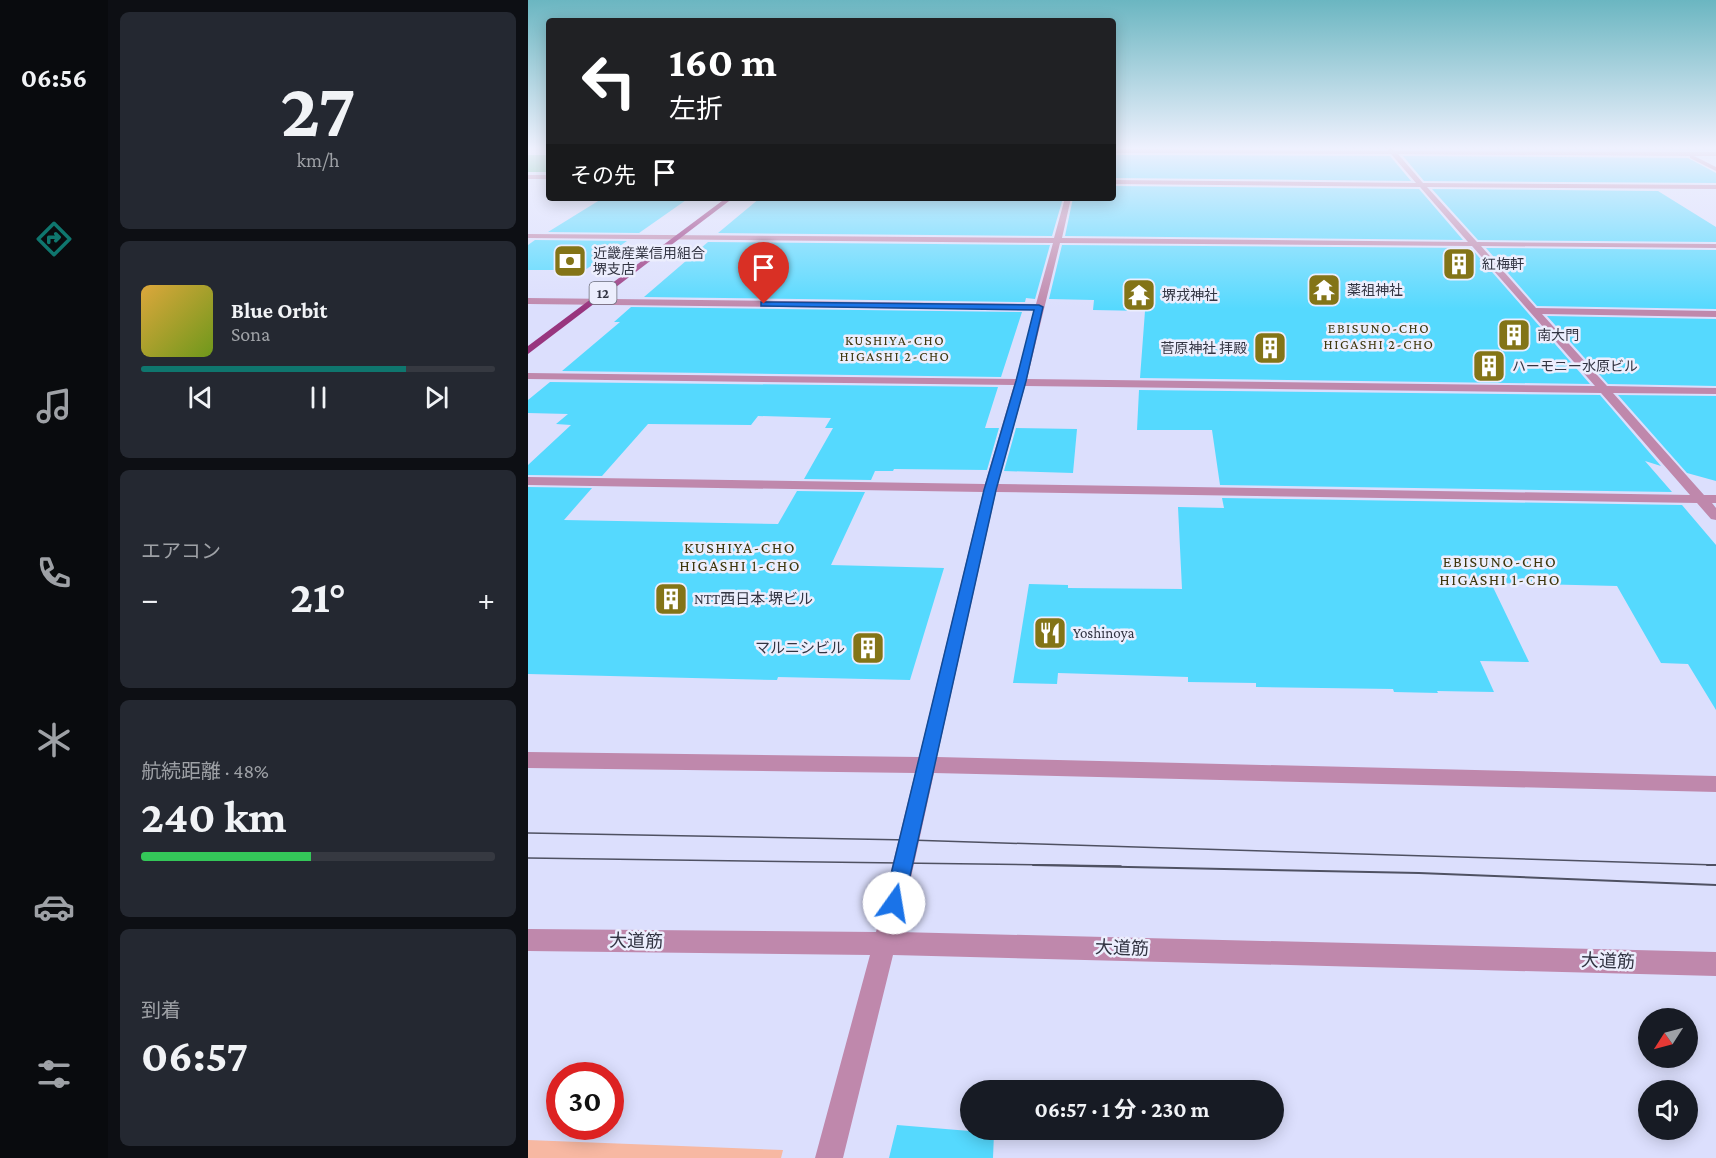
<!DOCTYPE html>
<html lang="ja">
<head>
<meta charset="utf-8">
<style>
	body { margin:0; font-family:"Crimson Pro","Noto Sans JP",serif; background:#242831; color:#f1f3f6; height:100vh; display:flex; flex-direction:column; font-size:22px; white-space:nowrap }
	* { box-sizing:border-box; margin:0 }
	p { font-size:20px; color:#9ea1a6 }
	.icon { flex:none; width:33px; height:33px; fill:none; stroke:currentColor; stroke-width:2; stroke-linecap:round; stroke-linejoin:round }
	.map { position:relative; flex:1; overflow:hidden }
	.drawer { display:flex; flex-direction:column; gap:12px; padding:12px; background:#0d0f14; width:420px }
	.drawer>* { flex:none }
	.hud { position:absolute; left:18px; top:18px; width:570px; height:183px; border-radius:6px; box-shadow:0 3px 15px #0003; background:#202124; color:#fff; overflow:hidden }
	.needle { width:39px; rotate:234deg }
	.buttons { position:absolute; left:1110px; top:1008px; display:grid; gap:12px }
	.buttons a { display:grid; place-items:center; width:60px; height:60px; border-radius:50%; background:#171b24; box-shadow:0 3px 15px #0003; font-size:30px }
	.speed { position:absolute; left:18px; top:1062px; display:flex; gap:12px; font-size:30px; font-weight:700; text-align:center }
	.speed>* { display:grid; place-content:center; width:78px; height:78px; border-radius:50%; background:#171b24; box-shadow:0 3px 15px #0003; line-height:1 }
	.speed .limit { border:9px solid #d22; background:#fff; color:#111 }
	.pin { position:absolute; display:grid; place-items:center; width:51px; height:51px; color:#fff; margin:-62px -26px; border-radius:50% 50% 50% 0; rotate:-45deg; box-shadow:0 0 6px #0007 }
	.pin .icon { rotate:45deg }
	.me { position:absolute; width:66px; margin:-33px; rotate:13deg; stroke-linejoin:round; filter:drop-shadow(0 0 4px #0008) }
	.turn { display:flex; align-items:center; gap:21px; height:126px; padding:0 24px; font-size:27px }
	.turn .icon { width:78px; height:78px; stroke-width:2.5 }
	.turn b { display:block; font-size:42px; line-height:51px }
	.then { display:flex; align-items:center; height:57px; padding:0 24px; background:#0003; gap:12px; font-size:22px }
	.big { font-size:45px; font-weight:700; line-height:1.1 }
	.drawer .widget { flex:1; display:flex; flex-direction:column; justify-content:center; gap:9px; min-width:0; padding:0 21px; border-radius:9px; background:#242831 }
	.drawer .dial { align-items:center; gap:0 }
	.dial b { font-size:78px; line-height:1 }
	.song { display:flex; align-items:center; gap:18px }
	.cover { width:72px; height:72px; border-radius:9px; background:linear-gradient(135deg,hsl(40 70% 55%),hsl(80 70% 35%)) }
	.played { height:6px; border-radius:3px; background:linear-gradient(90deg,#0f766e 75%,#363941 75%) }
	.keys { display:flex; justify-content:space-around; direction:ltr }
	.heat { display:flex; justify-content:space-between; align-items:center; font-size:33px; direction:ltr }
	.charge { height:9px; border-radius:4px; background:linear-gradient(90deg,#34c759 48%,#363941 0) }
	.trip { position:absolute; left:432px; top:1080px; width:324px; height:60px; border-radius:30px; background:#171b24; box-shadow:0 3px 15px #0003; font-weight:700; line-height:60px; text-align:center }
	main { display:flex; flex:1; min-height:0 }
	.menu { display:flex; flex-direction:column; width:108px; justify-content:space-around; align-items:center; background:#090b0e; color:#9ea1a6 }
	.menu .icon { width:42px; height:42px }
	.menu .selected { color:#0f766e }
	.menu b { font-size:27px; color:#f1f3f6 }
	.map>svg:first-child { display:block }
</style>
</head>
<body>
<main>
<nav class="menu">
<b>06:56</b>
<svg class="icon selected" aria-label="directions" viewBox="0 0 24 24"><path d="M12 3l9 9-9 9-9-9zM9 14v-3h6M13 9l2 2-2 2"/></svg>
<svg class="icon" aria-label="music" viewBox="0 0 24 24"><path d="M9 18V5l10-2v13"/><circle cx="6" cy="18" r="3"/><circle cx="16" cy="16" r="3"/></svg>
<svg class="icon" aria-label="phone" viewBox="0 0 24 24"><path d="M5 4h4l2 5-3 2q2 4 5 5l2-3 5 2v4C11 20 4 13 5 4z"/></svg>
<svg class="icon" aria-label="climate" viewBox="0 0 24 24"><path d="M12 3v18M4 7l16 10M4 17L20 7"/></svg>
<svg class="icon" aria-label="car" viewBox="0 0 24 24"><path d="M5 17H2v-5l4-1 3-4h7l3 4 3 1v5h-3M9 17h6M6 11h13"/><circle cx="7" cy="17" r="2"/><circle cx="17" cy="17" r="2"/></svg>
<svg class="icon" aria-label="filters" viewBox="0 0 24 24"><path d="M4 7h16M4 17h16"/><circle cx="9" cy="7" r="2"/><circle cx="15" cy="17" r="2"/></svg>
</nav>
<section class="drawer">
<div class="widget dial"><b>27</b><p>km/h</p></div>
<div class="widget">
<div class="song"><i class="cover"></i><div><b>Blue Orbit</b><p>Sona</p></div></div>
<div class="played"></div>
<div class="keys"><svg class="icon" aria-label="previous" viewBox="0 0 24 24"><path d="M18 5L8 12l10 7zM5 5v14"/></svg><svg class="icon" aria-label="pause" viewBox="0 0 24 24"><path d="M8 5v14M16 5v14"/></svg><svg class="icon" aria-label="next" viewBox="0 0 24 24"><path d="M6 5l10 7-10 7zM19 5v14"/></svg></div>
</div>
<div class="widget"><p>エアコン</p>
<div class="heat"><a>−</a><b class="big">21°</b><a>+</a></div>
</div>
<div class="widget"><p>航続距離 · 48%</p><b class="big">240 km</b><div class="charge"></div></div>
<div class="widget"><p>到着</p><b class="big">06:57</b></div>
</section>
<div class="map">
<svg width="1188" height="1158" viewBox="0 0 1188 1158">
	<rect width="100%" height="100%" fill="#dcdffd"/>
	<path fill="#f7b8a2" d="M 0,1140 L 255,1150 L 253,1158 L 0,1158 Z"/>
	<path fill="#51ba87" d="M 0,155 L 21,155 L 21,172 L 0,172 Z"/>
	<path fill="#55d9fe" d="M 710,147 L 859,147 L 859,149 Z
		M 866,147 L 1188,147 L 1188,150 L 868,149 Z
		M 585,155 L 862,156 L 883,181 L 585,178 Z
		M 875,156 L 1160,158 L 1188,173 L 1188,183 L 896,181 Z
		M 585,186 L 891,189 L 935,240 L 537,236 L 545,198 L 585,198 Z
		M 904,189 L 1130,191 L 1188,227 L 1188,242 L 950,240 Z
		M 75,198 L 161,198 L 111,233 L 20,232 Z
		M 232,198 L 535,198 L 524,236 L 190,233 Z
		M 7,240 L 99,241 L 57,270 L 0,270 L 0,245 Z
		M 180,242 L 522,245 L 507,299 L 498,298 L 497,302 L 116,297 Z
		M 534,245 L 943,248 L 1062,384 L 612,378 L 617,311 L 565,310 L 566,300 L 521,299 Z
		M 958,248 L 1188,250 L 1188,309 L 1009,306 Z
		M 103,307 L 494,312 L 473,377 L 34,371 L 92,322 L 86,322 Z
		M 1019,316 L 1188,319 L 1188,386 L 1080,384 Z
		M 22,382 L 470,387 L 457,428 L 471,428 L 459,470 L 366,469 L 365,471 L 347,471 L 343,480 L 276,479 L 305,428 L 297,428 L 303,418 L 230,416 L 223,425 L 120,424 L 74,476 L 0,475 L 0,465 L 43,425 L 28,424 L 40,414 L 0,413 L 0,400 Z
		M 611,390 L 1072,395 L 1133,466 L 1117,461 L 1144,492 L 692,485 L 684,430 L 609,430 Z
		M 1090,395 L 1188,396 L 1188,481 L 1159,473 Z
		M 488,428 L 549,429 L 545,473 L 476,471 Z
		M 0,487 L 64,488 L 36,520 L 250,524 L 269,491 L 337,492 L 303,565 L 416,568 L 382,680 L 250,677 L 249,680 L 0,674 Z
		M 694,498 L 1154,505 L 1188,545 L 1188,710 L 1160,664 L 1133,663 L 1089,586 L 963,583 L 1001,662 L 952,661 L 966,692 L 909,691 L 910,693 L 866,692 L 865,689 L 728,687 L 728,683 L 660,682 L 660,677 L 530,673 L 529,684 L 485,683 L 501,584 L 540,585 L 540,588 L 654,589 L 650,507 L 696,508 Z
		M 369,1125 L 466,1133 L 465,1158 L 361,1158 Z"/>
	<g fill="none" stroke-linecap="round" stroke-linejoin="round">
		<path fill="#bf88ac" fill-rule="evenodd" d="M 862,147 L 867,151 L 1188,152 L 1188,156 L 1166,156 L 1188,167 L 1188,171 L 1162,158 L 1162,156 L 870,154 L 895,183 L 1188,185 L 1188,189 L 899,187 L 949,242 L 1188,244 L 1188,248 L 953,246 L 1008,308 L 1188,311 L 1188,317 L 1014,314 L 1079,386 L 1188,388 L 1188,394 L 1085,393 L 1176,495 L 1188,495 L 1188,503 L 1184,503 L 1188,508 L 1188,520 L 1183,519 L 1169,503 L 468,492 L 409,757 L 1188,776 L 1188,792 L 406,773 L 371,932 L 1188,952 L 1188,976 L 365,955 L 315,1158 L 287,1158 L 342,955 L 0,951 L 0,929 L 348,932 L 387,773 L 0,768 L 0,752 L 391,757 L 455,492 L 0,485 L 0,477 L 457,484 L 486,385 L 0,379 L 0,373 L 488,379 L 507,310 L 0,304 L 0,298 L 508,304 L 525,243 L 0,238 L 0,234 L 526,238 L 537,198 L 543,198 L 534,238 L 940,242 L 892,187 L 585,184 L 585,180 L 888,183 L 863,154 L 585,153 L 585,149 L 860,151 ZM 532,243 L 944,246 L 1067,386 L 499,379 ZM 497,386 L 1073,393 L 1162,495 L 470,484 Z
			M 0,175 L 21,175 L 21,179 L 0,179 Z"/>
		<path fill="#98357e" fill-rule="evenodd" d="M 198,198 L 205,198 L 0,354 L 0,346 Z"/>
		<path stroke="#4f5162" stroke-width="1.5" d="M 0,833 L 381,840 L 1188,865
			M 0,858 L 593,866"/>
		<path stroke="#4f5162" stroke-width="2" d="M 505,865 L 891,873 L 1188,885
			M 1179,865 L 1188,865"/>
	</g>
	<linearGradient id="sky" x2="0" y2="1"><stop stop-color="#6bb6c1"/><stop offset="0.48" stop-color="#eff1fe"/><stop offset="1" stop-color="#eff1fe" stop-opacity="0"/></linearGradient>
	<rect width="1188" height="309" fill="url(#sky)"/>
	<path fill="#1a73e8" stroke="#114b97" stroke-width="1.5" d="M 236,302 L 511,305 L 515,307 L 498,381 L 468,490 L 376,903 L 373,910 L 366,912 L 359,910 L 356,903 L 456,490 L 488,381 L 506,310 L 233,306 L 233,302 Z"/>
	<defs>
		<symbol id="bank-square" viewBox="-11 -11 22 22"><rect x="-9" y="-9" width="18" height="18" rx="4" fill="#837417" stroke="#eceefd"/><path d="M-6-4H6V4H-6ZM0-2.3a2.3 2.3 0 1 0 0 4.6a2.3 2.3 0 1 0 0-4.6Z" fill="#fff"/></symbol>
		<symbol id="building-square" viewBox="-11 -11 22 22"><rect x="-9" y="-9" width="18" height="18" rx="4" fill="#837417" stroke="#eceefd"/><path d="M-4-6H4V6H1V3H-1V6H-4ZM-2.5-4.3h1.7v1.8h-1.7ZM.8-4.3h1.7v1.8H.8ZM-2.5-1h1.7V.8h-1.7ZM.8-1h1.7V.8H.8Z" fill="#fff"/></symbol>
		<symbol id="temple-square" viewBox="-11 -11 22 22"><rect x="-9" y="-9" width="18" height="18" rx="4" fill="#837417" stroke="#eceefd"/><path d="M0-6L5-2H3V0L6.5 2.5H4V6H1.5V3h-3V6H-4V2.5H-6.5L-3 0V-2H-5Z" fill="#fff"/></symbol>
		<symbol id="restaurant-square" viewBox="-11 -11 22 22"><rect x="-9" y="-9" width="18" height="18" rx="4" fill="#837417" stroke="#eceefd"/><path d="M-5-6h1v4h1v-4h1v4h1v-4h1v5L-1.5 .5V6h-2V.5L-5-1ZM5-6V6H3V1.5H1.5Q1.5-4 5-6Z" fill="#fff"/></symbol>
	</defs>
	<g fill-rule="evenodd">
		<use href="#bank-square" x="23" y="242" width="38" height="38"/>
		<use href="#building-square" x="912" y="245" width="38" height="38"/>
		<use href="#temple-square" x="777" y="271" width="38" height="38"/>
		<use href="#temple-square" x="592" y="276" width="38" height="38"/>
		<use href="#building-square" x="967" y="316" width="38" height="38"/>
		<use href="#building-square" x="723" y="329" width="38" height="38"/>
		<use href="#building-square" x="942" y="347" width="38" height="38"/>
		<use href="#building-square" x="124" y="580" width="38" height="38"/>
		<use href="#restaurant-square" x="503" y="614" width="38" height="38"/>
		<use href="#building-square" x="321" y="629" width="38" height="38"/>
	</g>
	<g text-anchor="middle" stroke-width="5" stroke-linejoin="round" paint-order="stroke">
		<g font-size="14" fill="#323442" stroke="#eceefd" text-anchor="start">
			<text x="65" y="258">近畿産業信用組合<tspan x="65" dy="16">堺支店</tspan></text>
			<text x="954" y="269">紅梅軒</text>
			<text x="819" y="295">薬祖神社</text>
			<text x="634" y="300">堺戎神社</text>
			<text x="1009" y="340">南大門</text>
			<text x="719" y="353" text-anchor="end">菅原神社 拝殿</text>
			<text x="984" y="371">ハーモニー水原ビル</text>
		</g>
		<rect fill="#eceefd" stroke="#6a6c7a" stroke-width="1.5" x="61.5" y="282" width="27" height="22" rx="4.5"/>
		<g font-size="14" font-weight="bold" fill="#323442">
			<text x="75" y="298">12</text>
		</g>
		<g font-size="14" letter-spacing="1.5" fill="#3d360c" stroke="#eceefd">
			<text x="851" y="333">EBISUNO-CHO<tspan x="851" dy="16">HIGASHI 2-CHO</tspan></text>
			<text x="367" y="345">KUSHIYA-CHO<tspan x="367" dy="16">HIGASHI 2-CHO</tspan></text>
		</g>
		<g font-size="15" fill="#323442" stroke="#eceefd" text-anchor="start">
			<text x="166" y="604">NTT西日本 堺ビル</text>
			<text x="545" y="638">Yoshinoya</text>
			<text x="317" y="653" text-anchor="end">マルニシビル</text>
		</g>
		<g font-size="16" letter-spacing="1.5" fill="#3d360c" stroke="#eceefd">
			<text x="212" y="553">KUSHIYA-CHO<tspan x="212" dy="18">HIGASHI 1-CHO</tspan></text>
			<text x="972" y="567">EBISUNO-CHO<tspan x="972" dy="18">HIGASHI 1-CHO</tspan></text>
		</g>
		<g font-size="18" fill="#323442" stroke="#eceefd">
			<text transform="translate(108 941) rotate(1)" y="6">大道筋</text>
			<text transform="translate(594 948) rotate(2)" y="6">大道筋</text>
			<text transform="translate(1080 961) rotate(2)" y="6">大道筋</text>
		</g>
	</g>
</svg>
<div class="buttons">
<a><svg class="needle" viewBox="-14 -14 28 28"><path d="M0-13l5 13h-10z" fill="#e53935"/><path d="M0 13l5-13h-10z" fill="#9ea1a6"/></svg></a>
<a><svg class="icon" aria-label="sound" viewBox="0 0 24 24"><path d="M4 9h4l5-4v14l-5-4H4zM17 9q2 3 0 6"/></svg></a>
</div>
<div class="speed"><div class="limit">30</div></div>
<div class="pin" style="left:236px;top:304px;background:#d93025"><svg class="icon" aria-label="arrive" viewBox="0 0 24 24"><path d="M6 21V4h12l-3 4 3 4H6"/></svg></div>
<svg class="me" style="left:366px;top:903px" viewBox="-20 -20 40 40"><circle r="19" fill="#fff"/><path d="M0-13L10 11 0 6-10 11z" fill="#1a73e8"/></svg>
<div class="trip">06:57 · 1 分 · 230 m</div>
<div class="hud">
<div class="turn"><svg class="icon" aria-label="left" viewBox="0 0 24 24"><path d="M17 20v-9H6M10 6l-5 5 5 5"/></svg><div><b>160 m</b>左折</div></div>
<div class="then">その先<svg class="icon" aria-label="arrive" viewBox="0 0 24 24"><path d="M6 21V4h12l-3 4 3 4H6"/></svg></div>
</div>
</div>
</main>
</body>
</html>
